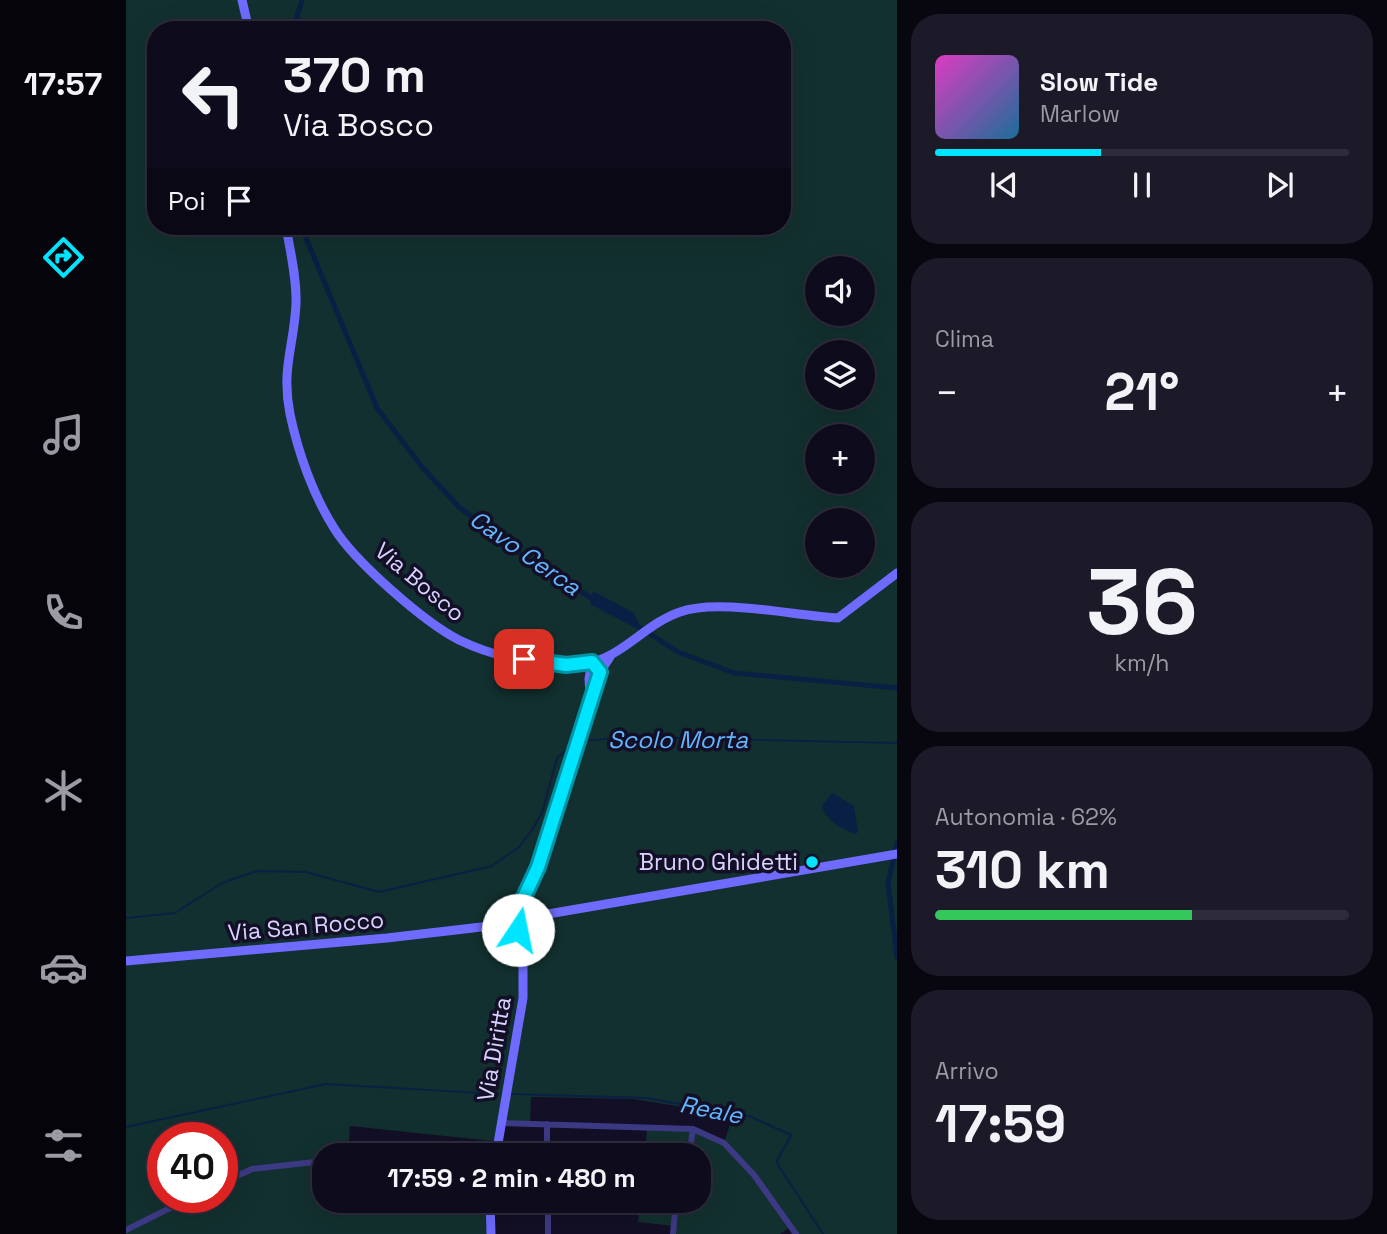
<!DOCTYPE html>
<html lang="it">
<head>
<meta charset="utf-8">
<style>
	body { margin:0; font-family:"Space Grotesk",sans-serif; background:#1c1929; color:#f1f3f6; height:100vh; display:flex; flex-direction:column; font-size:26px; white-space:nowrap }
	* { box-sizing:border-box; margin:0 }
	p { font-size:23px; color:#9b9ba3 }
	.icon { flex:none; width:38px; height:38px; fill:none; stroke:currentColor; stroke-width:2; stroke-linecap:round; stroke-linejoin:round }
	.map { position:relative; flex:1; overflow:hidden }
	.side { display:flex; flex-direction:column; gap:14px; padding:14px; background:#08060f; width:490px }
	.side>* { flex:none }
	.banner { position:absolute; left:21px; top:21px; width:644px; height:214px; border-radius:28px; box-shadow:0 7px 28px #0002,0 0 0 2px #2e2b3b; background:#0e0b1c; color:#f1f3f6; overflow:hidden }
	.controls { position:absolute; left:679px; top:256px; display:grid; gap:14px }
	.controls a { display:grid; place-items:center; width:70px; height:70px; border-radius:50%; background:#0e0b1c; box-shadow:0 7px 28px #0002,0 0 0 2px #2e2b3b; font-size:35px }
	.speed { position:absolute; left:21px; top:1122px; display:flex; gap:14px; font-size:35px; font-weight:700; text-align:center }
	.speed>* { display:grid; place-content:center; width:91px; height:91px; border-radius:50%; background:#0e0b1c; box-shadow:0 7px 28px #0002,0 0 0 2px #2e2b3b; line-height:1 }
	.speed .limit { border:10px solid #d22; background:#fff; color:#111 }
	.pin { position:absolute; display:grid; place-items:center; width:60px; height:60px; color:#fff; margin:-30px; border-radius:14px; box-shadow:0 4px 10px #0006 }
	.me { position:absolute; width:77px; margin:-38px; rotate:11deg; stroke-linejoin:round; filter:drop-shadow(0 0 5px #0008) }
	.turn { display:flex; align-items:center; gap:24px; height:147px; padding:0 21px; font-size:32px }
	.turn .icon { width:91px; height:91px; stroke-width:2.5 }
	.turn b { display:block; font-size:49px; line-height:60px }
	.then { display:flex; align-items:center; height:66px; padding:0 21px; background:#0003; gap:14px; font-size:26px }
	.big { font-size:52px; font-weight:700; line-height:1.1 }
	.side .widget { flex:1; display:flex; flex-direction:column; justify-content:center; gap:10px; min-width:0; padding:0 24px; border-radius:28px; background:#1c1929 }
	.side .dial { align-items:center; gap:0 }
	.dial b { font-size:91px; line-height:1 }
	.song { display:flex; align-items:center; gap:21px }
	.cover { width:84px; height:84px; border-radius:10px; background:linear-gradient(135deg,hsl(310 70% 55%),hsl(200 70% 35%)) }
	.played { height:7px; border-radius:4px; background:linear-gradient(90deg,#00e5ff 40%,#2e2b3b 40%) }
	.keys { display:flex; justify-content:space-around; direction:ltr }
	.heat { display:flex; justify-content:space-between; align-items:center; font-size:38px; direction:ltr }
	.charge { height:10px; border-radius:5px; background:linear-gradient(90deg,#34c759 62%,#2e2b3b 0) }
	.trip { position:absolute; left:186px; top:1143px; width:399px; height:70px; border-radius:28px; background:#0e0b1c; box-shadow:0 7px 28px #0002,0 0 0 2px #2e2b3b; font-weight:700; line-height:70px; text-align:center }
	main { display:flex; flex:1; min-height:0 }
	.menu { display:flex; flex-direction:column; width:126px; justify-content:space-around; align-items:center; background:#06040b; color:#9b9ba3 }
	.menu .icon { width:49px; height:49px }
	.menu .selected { color:#00e5ff }
	.menu b { font-size:32px; color:#f1f3f6 }
	.map>svg:first-child { display:block }
</style>
</head>
<body>
<main>
<nav class="menu">
<b>17:57</b>
<svg class="icon selected" aria-label="directions" viewBox="0 0 24 24"><path d="M12 3l9 9-9 9-9-9zM9 14v-3h6M13 9l2 2-2 2"/></svg>
<svg class="icon" aria-label="music" viewBox="0 0 24 24"><path d="M9 18V5l10-2v13"/><circle cx="6" cy="18" r="3"/><circle cx="16" cy="16" r="3"/></svg>
<svg class="icon" aria-label="phone" viewBox="0 0 24 24"><path d="M5 4h4l2 5-3 2q2 4 5 5l2-3 5 2v4C11 20 4 13 5 4z"/></svg>
<svg class="icon" aria-label="climate" viewBox="0 0 24 24"><path d="M12 3v18M4 7l16 10M4 17L20 7"/></svg>
<svg class="icon" aria-label="car" viewBox="0 0 24 24"><path d="M5 17H2v-5l4-1 3-4h7l3 4 3 1v5h-3M9 17h6M6 11h13"/><circle cx="7" cy="17" r="2"/><circle cx="17" cy="17" r="2"/></svg>
<svg class="icon" aria-label="filters" viewBox="0 0 24 24"><path d="M4 7h16M4 17h16"/><circle cx="9" cy="7" r="2"/><circle cx="15" cy="17" r="2"/></svg>
</nav>
<div class="map">
<svg width="771" height="1234" viewBox="0 0 771 1234">
	<rect width="100%" height="100%" fill="#130f26"/>
	<path fill="#12302f" fill-rule="evenodd" d="M 0,0 L 771,0 L 771,1234 L 668,1234 L 663,1228 L 654,1234 L 547,1234 L 548,1226 L 512,1222 L 514,1201 L 572,1200 L 572,1155 L 519,1155 L 521,1128 L 567,1129 L 598,1143 L 607,1115 L 507,1099 L 405,1097 L 404,1123 L 380,1122 L 376,1142 L 224,1126 L 222,1155 L 198,1155 L 198,1200 L 344,1201 L 359,1206 L 361,1234 L 0,1234 ZM 30,30 L 656,30 L 656,226 L 30,226 ZM 691,268 L 737,268 L 737,313 L 691,313 ZM 691,352 L 737,352 L 737,397 L 691,397 ZM 691,436 L 737,436 L 737,481 L 691,481 ZM 691,520 L 737,520 L 737,565 L 691,565 ZM 37,1138 L 96,1138 L 96,1197 L 37,1197 Z"/>
	<path fill="#0a1f44" d="M 467,591 L 508,613 L 514,625 L 511,629 L 464,604 Z
		M 706,793 L 728,806 L 732,832 L 729,834 C 715,828 700,821 696,806 Z"/>
	<g fill="none" stroke-linecap="round" stroke-linejoin="round">
		<path stroke="#0a1f44" stroke-width="2" d="M 457,741 L 505,737 L 771,743
			M 0,918 L 49,913 L 96,883 L 131,871 L 180,872 L 253,892 L 366,866 L 393,847 L 406,830 L 416,813 L 431,758 L 449,743
			M 386,1094 L 520,1098 L 623,1116 L 665,1135 L 651,1161 L 652,1165 L 697,1234
			M 0,1127 L 200,1084 L 372,1094"/>
		<path stroke="#0a1f44" stroke-width="5" d="M 167,30 L 176,0
			M 175,226 L 251,408 L 296,467 L 333,507 L 405,562 L 469,600
			M 507,623 L 552,652 L 608,673 L 771,688
			M 771,843 L 762,883 L 771,957"/>
		<path stroke="#3d3a85" stroke-width="6" d="M 374,1123 L 567,1129 L 598,1143 L 628,1175 L 670,1234
			M 421,1124 L 421,1155
			M 563,1155 L 567,1129
			M 96,1183 L 126,1169 L 198,1161
			M 422,1200 L 422,1234
			M 0,1230 L 66,1197
			M 547,1234 L 550,1200"/>
		<path stroke="#6f6bff" stroke-width="9" d="M 116,0 L 123,30
			M 160,226 C 164,251 171,278 170,304 C 168,347 155,368 164,414 C 172,452 187,495 208,528 C 228,561 298,622 333,640 C 368,657 418,668 457,664 C 496,659 518,624 554,612 C 592,598 670,616 712,618 L 771,573
			M 464,694 L 463,679 L 466,661
			M379 918a7 7 0 1 1 14 0a7 7 0 1 1-14 0Z
			M 405,912 L 391,912 L 412,867 L 474,672 L 484,657
			M 393,919 L 771,854
			M 0,961 L 261,938 L 381,924 L 395,950
			M 370,1155 L 397,998 L 397,958 L 392,922
			M 364,1200 L 365,1234"/>
	</g>
	<g fill="none" stroke-linecap="round" stroke-linejoin="round">
		<defs>
			<path id="route" d="M 392,930 L 391,912 L 412,867 L 474,672 L 466,662 L 440,665 L 398,659"/>
		</defs>
		<use href="#route" stroke="#0095a6" stroke-width="18"/>
		<use href="#route" stroke="#00e5ff" stroke-width="12"/>
	</g>
	<circle fill="#00e5ff" stroke="#130f26" stroke-width="2.5" cx="686" cy="862" r="7"/>
	<g text-anchor="middle" stroke-width="7" stroke-linejoin="round" paint-order="stroke">
		<g font-size="23" fill="#d9d4ff" stroke="#130f26">
			<text transform="translate(294 582) rotate(40)" y="8">Via Bosco</text>
			<text transform="translate(180 926) rotate(-5)" y="8">Via San Rocco</text>
			<text transform="translate(368 1049) rotate(-80)" y="8">Via Diritta</text>
		</g>
		<g font-size="23" fill="#d9d4ff" stroke="#130f26" text-anchor="end">
			<text x="672" y="870">Bruno Ghidetti</text>
		</g>
		<g font-size="24" font-style="italic" fill="#62b6ff" stroke="#130f26">
			<text transform="translate(399 553) rotate(35)" y="8">Cavo Cerca</text>
			<text x="552" y="748">Scolo Morta</text>
			<text transform="translate(585 1110) rotate(11)" y="8">Reale</text>
		</g>
	</g>
</svg>
<div class="controls">
<a><svg class="icon" aria-label="sound" viewBox="0 0 24 24"><path d="M4 9h4l5-4v14l-5-4H4zM17 9q2 3 0 6"/></svg></a>
<a><svg class="icon" aria-label="layers" viewBox="0 0 24 24"><path d="M12 4l9 5-9 5-9-5zM3 14l9 5 9-5"/></svg></a>
<a>+</a>
<a>−</a>
</div>
<div class="speed"><div class="limit">40</div></div>
<div class="pin" style="left:398px;top:659px;background:#d93025"><svg class="icon" aria-label="arrive" viewBox="0 0 24 24"><path d="M6 21V4h12l-3 4 3 4H6"/></svg></div>
<svg class="me" style="left:392px;top:930px" viewBox="-20 -20 40 40"><circle r="19" fill="#fff"/><path d="M0-13L10 11 0 6-10 11z" fill="#00e5ff"/></svg>
<div class="trip">17:59 · 2 min · 480 m</div>
<div class="banner">
<div class="turn"><svg class="icon" aria-label="left" viewBox="0 0 24 24"><path d="M17 20v-9H6M10 6l-5 5 5 5"/></svg><div><b>370 m</b>Via Bosco</div></div>
<div class="then">Poi<svg class="icon" aria-label="arrive" viewBox="0 0 24 24"><path d="M6 21V4h12l-3 4 3 4H6"/></svg></div>
</div>
</div>
<section class="side">
<div class="widget">
<div class="song"><i class="cover"></i><div><b>Slow Tide</b><p>Marlow</p></div></div>
<div class="played"></div>
<div class="keys"><svg class="icon" aria-label="previous" viewBox="0 0 24 24"><path d="M18 5L8 12l10 7zM5 5v14"/></svg><svg class="icon" aria-label="pause" viewBox="0 0 24 24"><path d="M8 5v14M16 5v14"/></svg><svg class="icon" aria-label="next" viewBox="0 0 24 24"><path d="M6 5l10 7-10 7zM19 5v14"/></svg></div>
</div>
<div class="widget"><p>Clima</p>
<div class="heat"><a>−</a><b class="big">21°</b><a>+</a></div>
</div>
<div class="widget dial"><b>36</b><p>km/h</p></div>
<div class="widget"><p>Autonomia · 62%</p><b class="big">310 km</b><div class="charge"></div></div>
<div class="widget"><p>Arrivo</p><b class="big">17:59</b></div>
</section>
</main>
</body>
</html>
